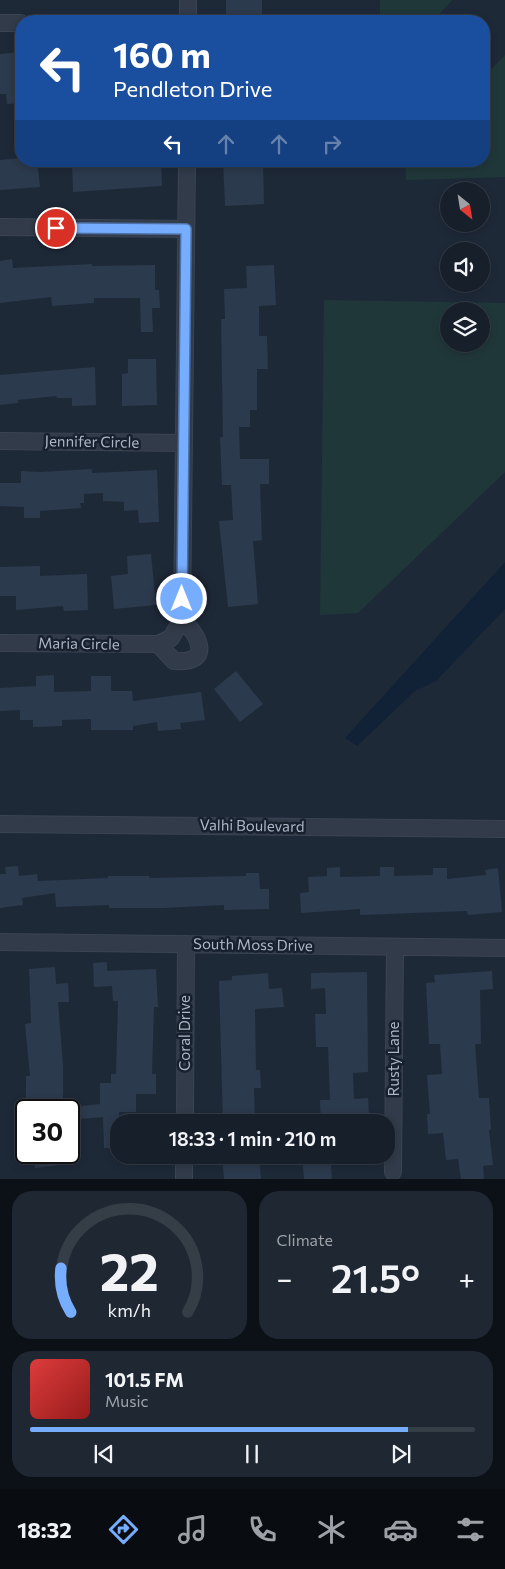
<!DOCTYPE html>
<html lang="en">
<head>
<meta charset="utf-8">
<style>
	body { margin:0; font-family:Commissioner,sans-serif; background:#1f2732; color:#f1f3f6; height:100vh; display:flex; flex-direction:column; font-size:19px; white-space:nowrap }
	* { box-sizing:border-box; margin:0 }
	p { font-size:16px; color:#9ea2a8 }
	.icon { flex:none; width:28px; height:28px; fill:none; stroke:currentColor; stroke-width:2; stroke-linecap:round; stroke-linejoin:round }
	.map { position:relative; height:1179px; overflow:hidden }
	.details { display:flex; flex-direction:column; gap:12px; padding:12px; background:#0c1117; flex:1 }
	.details>* { flex:none }
	.guide { position:absolute; left:15px; top:15px; width:475px; height:152px; border-radius:20px; box-shadow:0 2px 8px #0003,0 0 0 1px #353d47; background:#1a4fa0; color:#fff; overflow:hidden }
	.needle { width:32px; rotate:150deg }
	.fabs { position:absolute; left:440px; top:182px; display:grid; gap:10px }
	.fabs a { display:grid; place-items:center; width:50px; height:50px; border-radius:50%; background:#161f2a; box-shadow:0 2px 8px #0003,0 0 0 1px #353d47; font-size:25px }
	.speed { position:absolute; left:15px; top:1099px; display:flex; gap:10px; font-size:25px; font-weight:700; text-align:center }
	.speed>* { display:grid; place-content:center; width:65px; height:65px; border-radius:50%; background:#161f2a; box-shadow:0 2px 8px #0003,0 0 0 1px #353d47; line-height:1 }
	.speed .limit { border:2px solid #111; border-radius:8px; background:#fff; color:#111 }
	.pin { position:absolute; display:grid; place-items:center; width:42px; height:42px; color:#fff; margin:-21px; border:2px solid #fff; border-radius:50%; box-shadow:0 1px 5px #0007 }
	.me { position:absolute; width:55px; margin:-28px; rotate:0deg; stroke-linejoin:round; filter:drop-shadow(0 0 4px #0008) }
	.turn { display:flex; align-items:center; gap:18px; height:105px; padding:0 15px; font-size:22px }
	.turn .icon { width:65px; height:65px; stroke-width:2.5 }
	.turn b { display:block; font-size:35px; line-height:42px }
	.lanes { display:flex; align-items:center; height:48px; padding:0 15px; background:#0003; justify-content:center; gap:25px; direction:ltr }
	.lanes .off { opacity:.35 }
	.big { font-size:38px; font-weight:600; line-height:1.1 }
	.details .tile { flex:1; display:flex; flex-direction:column; justify-content:center; gap:8px; min-width:0; padding:0 18px; border-radius:20px; background:#1f2732 }
	.details .dial { align-items:center; gap:0 }
	.dial svg { height:130px; overflow:visible; fill:none; stroke:#353d47; stroke-width:7; stroke-linecap:round; text-anchor:middle }
	.dial text { fill:#f1f3f6; stroke:none }
	.song { display:flex; align-items:center; gap:15px }
	.cover { width:60px; height:60px; border-radius:8px; background:linear-gradient(135deg,hsl(0 70% 55%),hsl(0 70% 35%)) }
	.played { height:5px; border-radius:2px; background:linear-gradient(90deg,#77adff 85%,#353d47 85%) }
	.keys { display:flex; justify-content:space-around; direction:ltr }
	.heat { display:flex; justify-content:space-between; align-items:center; font-size:28px; direction:ltr }
	.details .tiles { flex:1; display:grid; gap:12px; grid-template-columns:1fr 1fr }
	.tile:last-child { grid-column:span 2 }
	.trip { position:absolute; left:110px; top:1114px; width:285px; height:50px; border-radius:20px; background:#161f2a; box-shadow:0 2px 8px #0003,0 0 0 1px #353d47; font-weight:600; line-height:50px; text-align:center }
	.tab-bar { display:flex; height:80px; justify-content:space-around; align-items:center; background:#090c11; color:#9ea2a8 }
	.tab-bar .icon { width:35px; height:35px }
	.tab-bar .current { color:#77adff }
	.tab-bar b { font-size:22px; color:#f1f3f6 }
	.map>svg:first-child { display:block }
</style>
</head>
<body>
<div class="map">
<svg width="505" height="1179" viewBox="0 0 505 1179">
	<rect width="100%" height="100%" fill="#1e2938"/>
	<path fill="#203739" fill-rule="evenodd" d="M 380,0 L 452,0 L 433,21 L 380,21 Z
		M 505,55 L 505,177 L 406,180 L 405,161 L 484,161 L 484,77 Z
		M 324,300 L 505,303 L 505,472 L 358,613 L 320,615 ZM 449,311 L 481,311 L 481,344 L 449,344 Z"/>
	<path fill="#112136" d="M 505,562 L 505,609 L 436,681 L 415,691 L 357,746 L 345,738 Z"/>
	<path fill="#2c3a4d" d="M 226,0 L 262,0 L 262,21 L 226,21 Z
		M 21,52 L 21,103 L 7,104 L 6,94 L 0,94 L 0,54 Z
		M 21,158 L 21,161 L 37,161 L 40,187 L 0,190 L 0,160 Z
		M 72,161 L 161,161 L 162,186 L 73,192 Z
		M 223,161 L 263,161 L 264,204 L 225,206 Z
		M 12,259 L 13,268 L 92,264 L 92,266 L 155,265 L 155,290 L 159,290 L 160,308 L 152,308 L 153,332 L 141,332 L 140,298 L 94,298 L 94,303 L 52,306 L 51,297 L 0,303 L 0,261 Z
		M 274,265 L 276,305 L 259,306 L 259,336 L 267,336 L 268,369 L 257,369 L 257,410 L 250,410 L 250,427 L 239,427 L 240,459 L 269,459 L 269,484 L 260,484 L 262,540 L 253,541 L 258,604 L 228,607 L 219,521 L 233,520 L 231,485 L 222,485 L 220,437 L 223,437 L 221,319 L 225,319 L 224,289 L 247,288 L 246,266 Z
		M 128,359 L 156,359 L 157,405 L 122,406 L 122,374 L 128,373 Z
		M 95,367 L 96,405 L 72,406 L 72,398 L 57,398 L 56,396 L 18,400 L 18,403 L 0,405 L 0,375 Z
		M 92,469 L 92,473 L 157,470 L 159,522 L 139,523 L 138,510 L 124,511 L 124,502 L 103,501 L 103,493 L 84,494 L 84,503 L 80,503 L 81,508 L 40,511 L 40,518 L 24,518 L 24,507 L 0,506 L 0,483 L 21,483 L 21,471 L 41,472 Z
		M 151,554 L 156,605 L 114,609 L 111,576 L 128,574 L 127,556 Z
		M 40,566 L 40,576 L 87,574 L 88,610 L 64,611 L 63,606 L 16,610 L 16,596 L 0,596 L 0,567 Z
		M 236,671 L 263,704 L 240,722 L 214,689 Z
		M 54,675 L 54,692 L 91,691 L 91,676 L 111,676 L 111,691 L 132,691 L 133,701 L 201,692 L 205,720 L 180,723 L 181,729 L 158,731 L 157,722 L 133,726 L 133,730 L 91,730 L 91,719 L 62,720 L 62,726 L 33,727 L 33,720 L 20,720 L 20,710 L 0,711 L 0,688 L 36,686 L 36,676 Z
		M 18,866 L 19,876 L 37,874 L 38,881 L 108,878 L 108,876 L 149,876 L 149,878 L 246,876 L 246,873 L 259,873 L 260,889 L 269,889 L 269,909 L 224,910 L 224,905 L 163,908 L 109,908 L 109,905 L 56,907 L 55,893 L 22,898 L 23,905 L 0,908 L 0,874 L 6,874 L 5,867 Z
		M 340,867 L 340,877 L 380,876 L 380,867 L 394,867 L 394,876 L 433,875 L 433,868 L 447,868 L 447,879 L 486,875 L 485,870 L 498,868 L 502,912 L 468,915 L 467,911 L 360,915 L 360,909 L 301,913 L 300,893 L 309,892 L 308,877 L 327,876 L 327,868 Z
		M 107,962 L 107,971 L 156,969 L 158,1007 L 154,1007 L 152,1074 L 156,1074 L 156,1094 L 136,1094 L 136,1112 L 119,1112 L 119,1148 L 104,1148 L 103,1117 L 69,1120 L 69,1107 L 100,1104 L 100,1083 L 111,1083 L 111,1074 L 116,1074 L 118,1001 L 113,1001 L 112,986 L 94,987 L 93,963 Z
		M 55,967 L 56,984 L 68,983 L 69,1002 L 58,1002 L 63,1065 L 63,1110 L 26,1110 L 26,1076 L 30,1076 L 25,1024 L 31,1023 L 29,969 Z
		M 492,971 L 493,989 L 480,990 L 481,1044 L 475,1044 L 479,1098 L 489,1098 L 491,1129 L 489,1130 L 493,1165 L 483,1166 L 484,1179 L 461,1179 L 458,1159 L 446,1160 L 443,1133 L 428,1134 L 427,1114 L 430,1114 L 427,1075 L 442,1074 L 440,1044 L 429,1044 L 426,983 L 435,982 L 434,975 Z
		M 367,972 L 368,1072 L 353,1073 L 354,1099 L 368,1098 L 369,1116 L 351,1117 L 351,1122 L 321,1122 L 320,1100 L 330,1100 L 328,1047 L 316,1047 L 315,1014 L 326,1014 L 325,988 L 311,989 L 311,973 Z
		M 268,973 L 269,989 L 282,988 L 284,1007 L 255,1009 L 256,1070 L 260,1070 L 261,1088 L 254,1088 L 255,1122 L 223,1122 L 219,981 L 232,980 L 232,976 Z
		M 33,1152 L 58,1152 L 60,1165 L 35,1168 Z
		M 222,1155 L 259,1155 L 261,1179 L 224,1179 Z
		M 302,1155 L 330,1155 L 332,1179 L 304,1179 Z"/>
	<g fill="none" stroke-linecap="round" stroke-linejoin="round">
		<defs>
			<path id="minor" d="M 188,21 L 188,0
				M 0,23 L 21,23
				M 0,227 L 186,229
				M 0,441 L 184,443
				M 0,643 L 158,644 L 171,638 L 182,619 L 187,161
				M 158,644 L 174,661 C 213,664 200,637 182,619
				M 0,824 L 505,829
				M 0,942 L 505,948
				M 185,1122 L 186,944
				M 393,1172 L 395,947
				M 184,1179 L 184,1155"/>
		</defs>
		<use href="#minor" stroke="#3b4452" stroke-width="18"/>
		<use href="#minor" stroke="#313b49" stroke-width="16"/>
	</g>
	<g fill="none" stroke-linecap="round" stroke-linejoin="round">
		<defs>
			<path id="route" d="M 56,228 L 186,229 L 182,599"/>
		</defs>
		<use href="#route" stroke="#4d70a6" stroke-width="12"/>
		<use href="#route" stroke="#77adff" stroke-width="9"/>
	</g>
	<g text-anchor="middle" stroke-width="5" stroke-linejoin="round" paint-order="stroke">
		<g font-size="15" fill="#abb6c6" stroke="#17202d">
			<text transform="translate(92 442) rotate(1)" y="5">Jennifer Circle</text>
			<text transform="translate(79 644) rotate(1)" y="5">Maria Circle</text>
			<text transform="translate(252 826) rotate(1)" y="5">Valhi Boulevard</text>
			<text transform="translate(253 945) rotate(1)" y="5">South Moss Drive</text>
			<text transform="translate(185 1033) rotate(-90)" y="5">Coral Drive</text>
			<text transform="translate(394 1059) rotate(-90)" y="5">Rusty Lane</text>
		</g>
	</g>
</svg>
<div class="fabs">
<a><svg class="needle" viewBox="-14 -14 28 28"><path d="M0-13l5 13h-10z" fill="#e53935"/><path d="M0 13l5-13h-10z" fill="#9ea2a8"/></svg></a>
<a><svg class="icon" aria-label="sound" viewBox="0 0 24 24"><path d="M4 9h4l5-4v14l-5-4H4zM17 9q2 3 0 6"/></svg></a>
<a><svg class="icon" aria-label="layers" viewBox="0 0 24 24"><path d="M12 4l9 5-9 5-9-5zM3 14l9 5 9-5"/></svg></a>
</div>
<div class="speed"><div class="limit">30</div></div>
<div class="pin" style="left:56px;top:228px;background:#d93025"><svg class="icon" aria-label="arrive" viewBox="0 0 24 24"><path d="M6 21V4h12l-3 4 3 4H6"/></svg></div>
<svg class="me" style="left:182px;top:599px" viewBox="-20 -20 40 40"><circle r="17" fill="#77adff" stroke="#fff" stroke-width="3"/><path d="M0-11L8 9 0 5-8 9z" fill="#fff"/></svg>
<div class="trip">18:33 · 1 min · 210 m</div>
<div class="guide">
<div class="turn"><svg class="icon" aria-label="left" viewBox="0 0 24 24"><path d="M17 20v-9H6M10 6l-5 5 5 5"/></svg><div><b>160 m</b>Pendleton Drive</div></div>
<div class="lanes"><svg class="icon" aria-label="left" viewBox="0 0 24 24"><path d="M17 20v-9H6M10 6l-5 5 5 5"/></svg><svg class="icon off" aria-label="ahead" viewBox="0 0 24 24"><path d="M12 20V5M6 11l6-6 6 6"/></svg><svg class="icon off" aria-label="ahead" viewBox="0 0 24 24"><path d="M12 20V5M6 11l6-6 6 6"/></svg><svg class="icon off" aria-label="right" viewBox="0 0 24 24"><path d="M7 20v-9h11M14 6l5 5-5 5"/></svg></div>
</div>
</div>
<section class="details">
<div class="tiles">
<div class="tile dial"><svg viewBox="0 0 100 80">
<path d="M14 69A42 42 0 1 1 86 69"/>
<path d="M14 69A42 42 0 0 1 8 42" stroke="#77adff"/>
<text x="50" y="56" font-size="32" font-weight="700">22</text>
<text x="50" y="72" font-size="11">km/h</text>
</svg></div>
<div class="tile"><p>Climate</p>
<div class="heat"><a>−</a><b class="big">21.5°</b><a>+</a></div>
</div>
<div class="tile">
<div class="song"><i class="cover"></i><div><b>101.5 FM</b><p>Music</p></div></div>
<div class="played"></div>
<div class="keys"><svg class="icon" aria-label="previous" viewBox="0 0 24 24"><path d="M18 5L8 12l10 7zM5 5v14"/></svg><svg class="icon" aria-label="pause" viewBox="0 0 24 24"><path d="M8 5v14M16 5v14"/></svg><svg class="icon" aria-label="next" viewBox="0 0 24 24"><path d="M6 5l10 7-10 7zM19 5v14"/></svg></div>
</div>
</div>
</section>
<nav class="tab-bar">
<b>18:32</b>
<svg class="icon current" aria-label="directions" viewBox="0 0 24 24"><path d="M12 3l9 9-9 9-9-9zM9 14v-3h6M13 9l2 2-2 2"/></svg>
<svg class="icon" aria-label="music" viewBox="0 0 24 24"><path d="M9 18V5l10-2v13"/><circle cx="6" cy="18" r="3"/><circle cx="16" cy="16" r="3"/></svg>
<svg class="icon" aria-label="phone" viewBox="0 0 24 24"><path d="M5 4h4l2 5-3 2q2 4 5 5l2-3 5 2v4C11 20 4 13 5 4z"/></svg>
<svg class="icon" aria-label="climate" viewBox="0 0 24 24"><path d="M12 3v18M4 7l16 10M4 17L20 7"/></svg>
<svg class="icon" aria-label="car" viewBox="0 0 24 24"><path d="M5 17H2v-5l4-1 3-4h7l3 4 3 1v5h-3M9 17h6M6 11h13"/><circle cx="7" cy="17" r="2"/><circle cx="17" cy="17" r="2"/></svg>
<svg class="icon" aria-label="filters" viewBox="0 0 24 24"><path d="M4 7h16M4 17h16"/><circle cx="9" cy="7" r="2"/><circle cx="15" cy="17" r="2"/></svg>
</nav>
</body>
</html>
